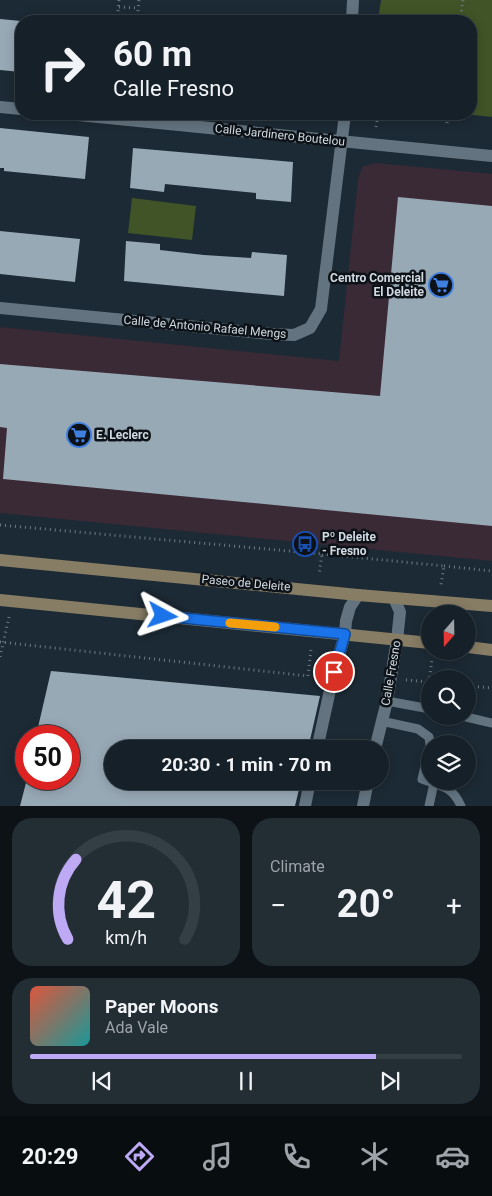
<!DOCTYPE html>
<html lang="en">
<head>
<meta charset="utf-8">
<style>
	body { margin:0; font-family:Roboto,sans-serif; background:#222d34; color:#f1f3f6; height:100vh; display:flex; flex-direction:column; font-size:19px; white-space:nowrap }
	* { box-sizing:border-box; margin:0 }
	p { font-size:16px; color:#9da3a8 }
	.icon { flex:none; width:28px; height:28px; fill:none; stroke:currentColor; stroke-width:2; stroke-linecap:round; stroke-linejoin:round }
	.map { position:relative; height:806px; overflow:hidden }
	.sheet { display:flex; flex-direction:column; gap:12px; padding:12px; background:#0c1216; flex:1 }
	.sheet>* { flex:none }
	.guide { position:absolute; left:15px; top:15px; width:462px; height:105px; border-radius:20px; box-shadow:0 2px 12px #0003,0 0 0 1px #343e45; background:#152028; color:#f1f3f6; overflow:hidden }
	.needle { width:32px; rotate:200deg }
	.fabs { position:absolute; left:421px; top:605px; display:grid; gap:10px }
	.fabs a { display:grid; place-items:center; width:55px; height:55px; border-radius:50%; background:#152028; box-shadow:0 2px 12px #0003,0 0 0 1px #343e45; font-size:25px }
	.speed { position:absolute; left:15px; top:725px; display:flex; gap:10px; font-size:25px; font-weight:700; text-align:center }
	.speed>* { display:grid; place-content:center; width:65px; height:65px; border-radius:50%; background:#152028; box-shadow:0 2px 12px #0003,0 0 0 1px #343e45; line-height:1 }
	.speed .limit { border:8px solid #d22; background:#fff; color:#111 }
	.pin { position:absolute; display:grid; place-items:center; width:42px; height:42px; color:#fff; margin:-21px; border:2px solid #fff; border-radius:50%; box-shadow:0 1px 5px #0007 }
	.me { position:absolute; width:55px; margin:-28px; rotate:95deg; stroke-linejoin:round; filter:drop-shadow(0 0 4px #0008) }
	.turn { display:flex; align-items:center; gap:18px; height:105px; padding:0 15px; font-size:22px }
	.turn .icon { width:65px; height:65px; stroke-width:2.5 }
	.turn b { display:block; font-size:35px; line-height:42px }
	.big { font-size:38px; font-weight:700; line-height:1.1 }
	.sheet .tile { flex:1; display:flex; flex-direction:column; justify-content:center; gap:8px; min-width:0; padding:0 18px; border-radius:20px; background:#222d34 }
	.sheet .dial { align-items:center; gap:0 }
	.dial svg { height:130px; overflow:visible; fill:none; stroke:#343e45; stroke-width:7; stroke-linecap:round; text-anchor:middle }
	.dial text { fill:#f1f3f6; stroke:none }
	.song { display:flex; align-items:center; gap:15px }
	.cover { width:60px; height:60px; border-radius:8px; background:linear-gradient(135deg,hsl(10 70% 55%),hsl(180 70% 35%)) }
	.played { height:5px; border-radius:2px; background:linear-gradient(90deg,#bea9f4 80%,#343e45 80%) }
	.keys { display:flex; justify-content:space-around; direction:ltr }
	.heat { display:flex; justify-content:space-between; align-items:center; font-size:28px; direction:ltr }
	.sheet .tiles { flex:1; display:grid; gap:12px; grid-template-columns:1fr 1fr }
	.tile:last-child { grid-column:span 2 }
	.trip { position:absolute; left:104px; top:740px; width:285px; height:50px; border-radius:25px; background:#152028; box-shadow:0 2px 12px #0003,0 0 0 1px #343e45; font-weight:700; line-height:50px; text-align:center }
	.tab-bar { display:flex; height:80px; justify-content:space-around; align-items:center; background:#080d10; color:#9da3a8 }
	.tab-bar .icon { width:35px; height:35px }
	.tab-bar .current { color:#bea9f4 }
	.tab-bar b { font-size:22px; color:#f1f3f6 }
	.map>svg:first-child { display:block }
</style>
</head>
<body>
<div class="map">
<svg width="492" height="806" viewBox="0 0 492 806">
	<rect width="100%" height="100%" fill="#1c2a35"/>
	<path fill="#3a2a36" d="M 376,163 L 492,174 L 492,561 L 0,513 L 0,327 L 339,361 L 358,180 L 362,167 Z"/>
	<path fill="#405427" d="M 381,0 L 492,0 L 492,117 L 465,114 L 471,114 L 471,21 L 378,21 Z
		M 132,198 L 196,206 L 192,240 L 128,233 Z"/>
	<path fill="#98a9b6" d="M 0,19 L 21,21 L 21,72 L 0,70 Z
		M 0,128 L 89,137 L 85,179 L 4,171 L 4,168 L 0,168 Z
		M 133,148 L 293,162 L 291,202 L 256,199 L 256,193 L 165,184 L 164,192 L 130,188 Z
		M 398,197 L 492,206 L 492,526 L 3,479 L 7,428 L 0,427 L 0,364 L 380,396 Z
		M 0,231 L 80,239 L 75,282 L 0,274 Z
		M 126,241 L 160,244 L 160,250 L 204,255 L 251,258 L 252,252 L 287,255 L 284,296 L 124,281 Z
		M 51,671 L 320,696 L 308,749 L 112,749 L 112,781 L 301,781 L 295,806 L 20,806 L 27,779 L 69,779 L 69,736 L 36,736 Z"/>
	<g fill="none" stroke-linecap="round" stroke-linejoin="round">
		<path stroke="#6e7a83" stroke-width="3" stroke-dasharray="1 4" stroke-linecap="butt" d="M 119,7 L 139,8
			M 117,21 L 119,0
			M 137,21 L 139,0
			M 460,21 L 463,0
			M 447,123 L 448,114
			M 376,127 L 378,116
			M 0,525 L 322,554 L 319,575
			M 322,554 L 444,566 L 441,585
			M 444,566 L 492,571
			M 0,642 L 308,676 L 311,649
			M 0,657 L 9,617
			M 406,680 L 429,682
			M 429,682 L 432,659
			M 468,686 L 492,688"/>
		<path stroke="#637480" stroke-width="9" d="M 387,701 L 430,709
			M 462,716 L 492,723
			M 381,721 L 418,729 L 429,737 L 430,745 L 422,779 C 441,786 452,786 461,806
			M 429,806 L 434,783"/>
		<path stroke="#637480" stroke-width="12" d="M 352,21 L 353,0
			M 0,107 L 21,109
			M 68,114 L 492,156
			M 0,308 L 271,334 L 294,335 L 310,328 L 321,309 L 345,114
			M 317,749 L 334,672 L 345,634 L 346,621 L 350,607 L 358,595
			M 375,749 L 387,701 L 397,640 L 400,612 L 394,598
			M 305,806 L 310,781
			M 363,806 L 368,781"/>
		<path stroke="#877c64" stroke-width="12" d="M 0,560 L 358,595 L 492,606
			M 0,600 L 430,643
			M 468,647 L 492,650"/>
	</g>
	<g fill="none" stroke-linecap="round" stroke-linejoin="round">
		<defs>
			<path id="route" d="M 163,616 L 345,634 L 334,672"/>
		</defs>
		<use href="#route" stroke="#114b97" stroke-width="12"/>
		<use href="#route" stroke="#1a73e8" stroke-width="9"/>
		<path stroke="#f59e0b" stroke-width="9" d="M 230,623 L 275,627"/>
	</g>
	<defs>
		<symbol id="supermarket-ring" viewBox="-11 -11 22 22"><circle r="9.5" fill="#0c1217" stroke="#3f7fe0" stroke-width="1.5"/><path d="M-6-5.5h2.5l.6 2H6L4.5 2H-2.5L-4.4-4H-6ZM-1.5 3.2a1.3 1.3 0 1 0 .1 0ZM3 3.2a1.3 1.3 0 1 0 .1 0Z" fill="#3f7fe0"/></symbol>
		<symbol id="bus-ring" viewBox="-11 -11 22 22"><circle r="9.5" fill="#0c1217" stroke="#1a4fb4" stroke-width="1.5"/><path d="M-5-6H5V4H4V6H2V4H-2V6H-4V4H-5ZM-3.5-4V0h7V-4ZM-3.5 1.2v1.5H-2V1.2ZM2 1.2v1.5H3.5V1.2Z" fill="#1a4fb4"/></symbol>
	</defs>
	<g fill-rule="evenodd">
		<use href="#supermarket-ring" x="427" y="271" width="28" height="28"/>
		<use href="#supermarket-ring" x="65" y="421" width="28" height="28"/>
		<use href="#bus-ring" x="291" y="530" width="28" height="28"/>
	</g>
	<g text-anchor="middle" stroke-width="5" stroke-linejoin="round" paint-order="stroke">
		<g font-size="12" fill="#d1dae1" stroke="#0c1217">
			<text transform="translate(280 135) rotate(6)" y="4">Calle Jardinero Boutelou</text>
			<text transform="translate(205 327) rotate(5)" y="4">Calle de Antonio Rafael Mengs</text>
			<text transform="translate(246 583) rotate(5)" y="4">Paseo de Deleite</text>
			<text transform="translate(391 673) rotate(-80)" y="4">Calle Fresno</text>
		</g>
		<g font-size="12" font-weight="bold" fill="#d1dae1" stroke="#0c1217" text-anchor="start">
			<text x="424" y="282" text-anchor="end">Centro Comercial<tspan x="424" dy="14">El Deleite</tspan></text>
			<text x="96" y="439">E. Leclerc</text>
			<text x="322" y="541">Pº Deleite<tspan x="322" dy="14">- Fresno</tspan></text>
		</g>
	</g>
</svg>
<div class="fabs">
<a><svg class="needle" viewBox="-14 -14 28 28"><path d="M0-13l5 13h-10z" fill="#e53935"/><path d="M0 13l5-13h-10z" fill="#9da3a8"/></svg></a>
<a><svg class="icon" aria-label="search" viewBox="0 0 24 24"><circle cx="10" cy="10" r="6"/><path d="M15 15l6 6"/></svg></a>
<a><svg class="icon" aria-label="layers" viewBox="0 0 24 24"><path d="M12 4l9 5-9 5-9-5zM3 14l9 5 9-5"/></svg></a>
</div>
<div class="speed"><div class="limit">50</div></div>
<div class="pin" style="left:334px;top:672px;background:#d93025"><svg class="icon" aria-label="arrive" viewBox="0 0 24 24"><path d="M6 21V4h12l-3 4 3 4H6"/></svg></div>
<svg class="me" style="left:163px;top:616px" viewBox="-20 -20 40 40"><path d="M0-17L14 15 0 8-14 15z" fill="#1a73e8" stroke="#fff" stroke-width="4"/></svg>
<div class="trip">20:30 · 1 min · 70 m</div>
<div class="guide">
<div class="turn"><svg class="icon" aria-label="right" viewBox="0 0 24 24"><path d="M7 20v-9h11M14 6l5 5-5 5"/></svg><div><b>60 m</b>Calle Fresno</div></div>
</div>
</div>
<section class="sheet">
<div class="tiles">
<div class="tile dial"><svg viewBox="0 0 100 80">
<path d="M14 69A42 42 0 1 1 86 69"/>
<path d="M14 69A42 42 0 0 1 19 20" stroke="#bea9f4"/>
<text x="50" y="56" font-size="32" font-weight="700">42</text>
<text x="50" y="72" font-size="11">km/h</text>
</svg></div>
<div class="tile"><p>Climate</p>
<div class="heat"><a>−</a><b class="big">20°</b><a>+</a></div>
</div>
<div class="tile">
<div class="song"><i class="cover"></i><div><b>Paper Moons</b><p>Ada Vale</p></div></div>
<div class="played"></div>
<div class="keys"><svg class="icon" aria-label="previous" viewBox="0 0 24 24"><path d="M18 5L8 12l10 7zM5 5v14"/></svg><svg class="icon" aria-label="pause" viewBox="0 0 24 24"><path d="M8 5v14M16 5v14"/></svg><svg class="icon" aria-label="next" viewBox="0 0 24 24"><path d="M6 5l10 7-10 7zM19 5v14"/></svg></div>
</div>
</div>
</section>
<nav class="tab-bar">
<b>20:29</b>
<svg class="icon current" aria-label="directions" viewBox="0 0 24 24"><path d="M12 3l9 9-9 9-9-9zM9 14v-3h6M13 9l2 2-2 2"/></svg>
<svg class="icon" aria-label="music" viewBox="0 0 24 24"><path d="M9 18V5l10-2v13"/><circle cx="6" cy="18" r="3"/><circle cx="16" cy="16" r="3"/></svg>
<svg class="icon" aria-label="phone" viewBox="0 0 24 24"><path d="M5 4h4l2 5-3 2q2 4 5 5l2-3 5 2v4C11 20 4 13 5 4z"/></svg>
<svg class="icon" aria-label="climate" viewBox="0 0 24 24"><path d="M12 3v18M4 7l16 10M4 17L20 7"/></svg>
<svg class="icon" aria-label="car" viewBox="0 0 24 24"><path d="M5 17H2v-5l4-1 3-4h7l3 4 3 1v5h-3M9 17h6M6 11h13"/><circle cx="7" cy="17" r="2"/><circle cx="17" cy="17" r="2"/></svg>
</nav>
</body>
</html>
